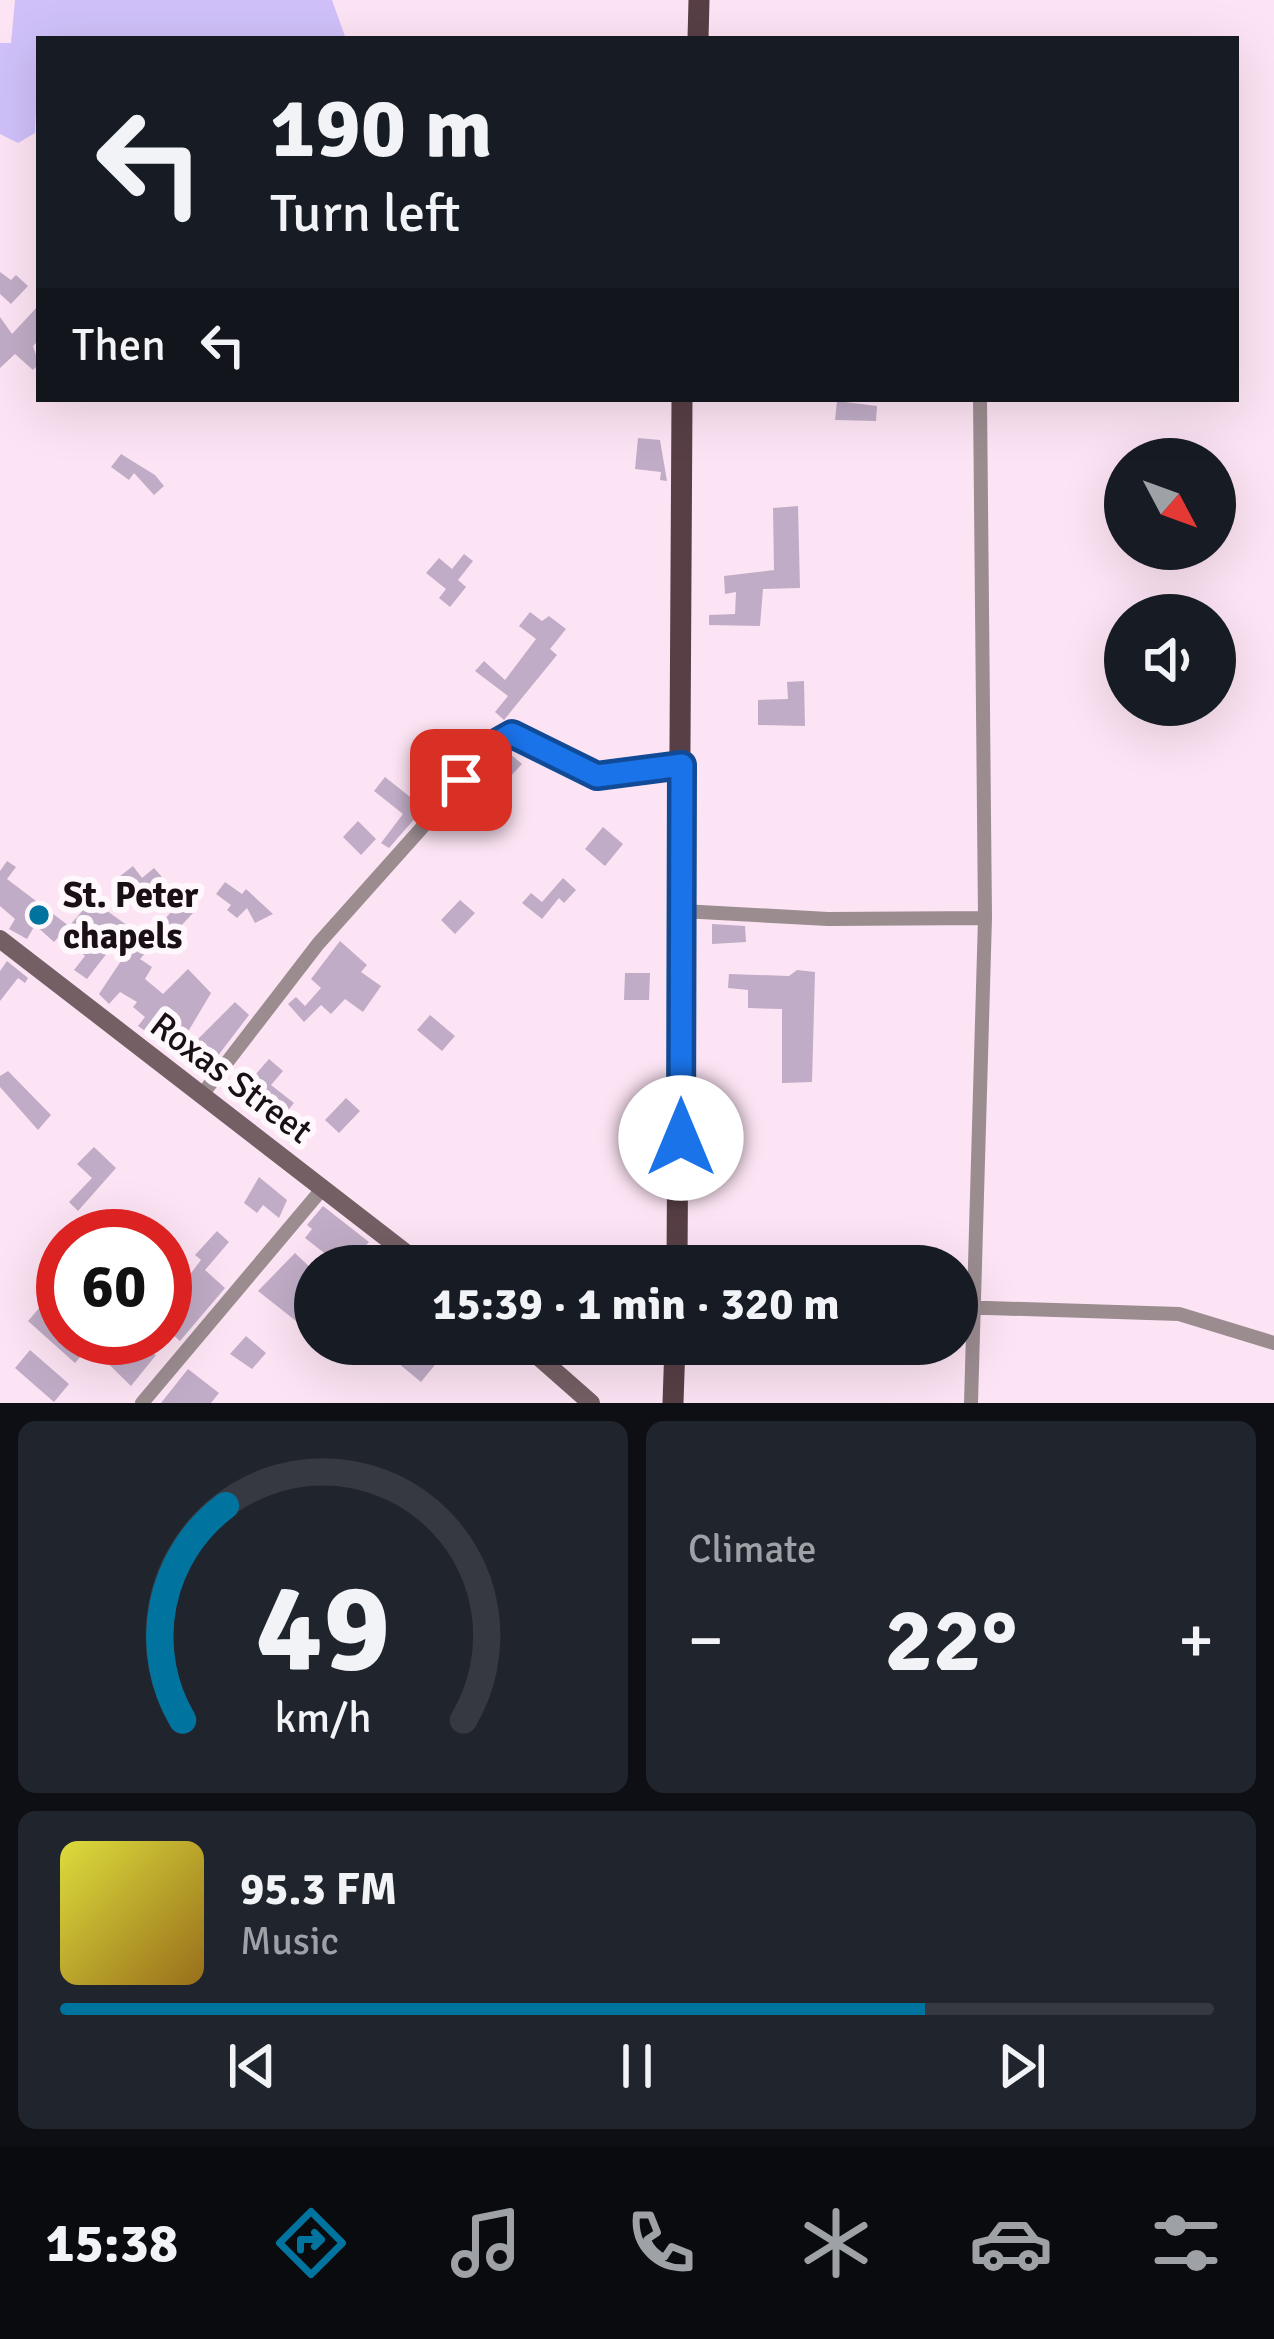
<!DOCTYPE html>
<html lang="en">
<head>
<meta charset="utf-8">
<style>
	body { margin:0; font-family:Signika,sans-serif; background:#20242c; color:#f1f3f6; height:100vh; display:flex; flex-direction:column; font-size:45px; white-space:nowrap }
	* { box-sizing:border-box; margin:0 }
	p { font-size:39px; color:#9ea1a6 }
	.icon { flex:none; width:66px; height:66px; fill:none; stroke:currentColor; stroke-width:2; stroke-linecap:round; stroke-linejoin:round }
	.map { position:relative; height:1403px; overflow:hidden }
	.side { display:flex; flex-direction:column; gap:18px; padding:18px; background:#0d0f14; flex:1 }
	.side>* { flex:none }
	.guide { position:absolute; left:36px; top:36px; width:1203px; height:366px; border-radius:0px; box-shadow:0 12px 48px #0002; background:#171b24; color:#f1f3f6; overflow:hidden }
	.needle { width:78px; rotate:131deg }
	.tools { position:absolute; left:1104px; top:438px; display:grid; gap:24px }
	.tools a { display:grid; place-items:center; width:132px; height:132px; border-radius:50%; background:#171b24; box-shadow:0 12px 48px #0002; font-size:60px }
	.speed { position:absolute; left:36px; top:1209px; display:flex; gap:24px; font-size:60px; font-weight:700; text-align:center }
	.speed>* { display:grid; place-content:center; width:156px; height:156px; border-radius:50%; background:#171b24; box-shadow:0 12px 48px #0002; line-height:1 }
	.speed .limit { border:18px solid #d22; background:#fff; color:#111 }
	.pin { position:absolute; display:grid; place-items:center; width:102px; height:102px; color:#fff; margin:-51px; border-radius:24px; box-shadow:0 6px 18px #0006 }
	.me { position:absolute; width:132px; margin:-66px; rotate:0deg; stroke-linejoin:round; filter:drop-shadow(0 0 9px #0008) }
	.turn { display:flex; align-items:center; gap:42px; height:252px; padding:0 36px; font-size:54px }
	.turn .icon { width:156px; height:156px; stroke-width:2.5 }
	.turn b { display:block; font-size:84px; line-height:102px }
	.then { display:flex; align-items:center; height:114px; padding:0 36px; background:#0003; gap:24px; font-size:45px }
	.big { font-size:90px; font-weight:700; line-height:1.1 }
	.side .widget { flex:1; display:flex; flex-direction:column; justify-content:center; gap:18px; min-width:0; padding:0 42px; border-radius:18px; background:#20242c }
	.side .dial { align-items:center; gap:0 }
	.dial svg { height:312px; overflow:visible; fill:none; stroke:#363941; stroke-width:7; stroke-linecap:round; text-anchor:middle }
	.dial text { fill:#f1f3f6; stroke:none }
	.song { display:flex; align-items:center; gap:36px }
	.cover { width:144px; height:144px; border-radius:18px; background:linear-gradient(135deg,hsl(60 70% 55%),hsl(40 70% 35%)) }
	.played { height:12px; border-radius:6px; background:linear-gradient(90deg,#00749e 75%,#363941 75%) }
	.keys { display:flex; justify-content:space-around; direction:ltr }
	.heat { display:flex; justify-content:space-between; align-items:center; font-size:66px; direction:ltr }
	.side .tiles { flex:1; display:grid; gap:18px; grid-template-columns:1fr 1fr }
	.widget:last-child { grid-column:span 2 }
	.trip { position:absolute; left:294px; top:1245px; width:684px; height:120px; border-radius:60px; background:#171b24; box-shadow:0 12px 48px #0002; font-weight:700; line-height:120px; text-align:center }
	.menu { display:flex; height:192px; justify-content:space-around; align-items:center; background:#090b0e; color:#9ea1a6 }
	.menu .icon { width:84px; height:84px }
	.menu .selected { color:#00749e }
	.menu b { font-size:54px; color:#f1f3f6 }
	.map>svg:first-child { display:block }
</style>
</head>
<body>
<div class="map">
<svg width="1274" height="1403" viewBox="0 0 1274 1403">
	<rect width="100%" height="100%" fill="#fde4f4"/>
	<path fill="#cfc0f9" d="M 15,0 L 332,0 L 346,39 L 39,39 L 35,133 L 18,143 L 0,134 L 0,43 L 11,43 Z"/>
	<path fill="#c0acc6" d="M 0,272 L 11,280 L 16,275 L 28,286 L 11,304 L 0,294 Z
		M 39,305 L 39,340 L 33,346 L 39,364 L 33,370 L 15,354 L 0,368 L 0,317 L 12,334 Z
		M 837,401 L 877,406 L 876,421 L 835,420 Z
		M 638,438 L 660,440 L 667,481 L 660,480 L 661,472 L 635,469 Z
		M 121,454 L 155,475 L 164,486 L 154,495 L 134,473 L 129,480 L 111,467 Z
		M 798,506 L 800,588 L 763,589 L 760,626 L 709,625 L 709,615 L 735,614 L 736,592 L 725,594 L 724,576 L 774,570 L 773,508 Z
		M 464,554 L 473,561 L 458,580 L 466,587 L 450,607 L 439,598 L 446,589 L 426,573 L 439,558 L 452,569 Z
		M 530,612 L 542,621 L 549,616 L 566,629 L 550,649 L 557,655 L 504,720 L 495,712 L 508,696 L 475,671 L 484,661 L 505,680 L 536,639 L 519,626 Z
		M 804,681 L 805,726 L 758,725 L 758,700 L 788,699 L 787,682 Z
		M 508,752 L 522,764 L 497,791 L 506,799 L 490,816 L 467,795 Z
		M 385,777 L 424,808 L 389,848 L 381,843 L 403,814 L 374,791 Z
		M 358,821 L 376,839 L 361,855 L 343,837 Z
		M 603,827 L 623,844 L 605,866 L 585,849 Z
		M 7,861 L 16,867 L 7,879 L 69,926 L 92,900 L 128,926 L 87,979 L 74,970 L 85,956 L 61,934 L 54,942 L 35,925 L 27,939 L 9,929 L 15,919 L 0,906 L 0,871 Z
		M 133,866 L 142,878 L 154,868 L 162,877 L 131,901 L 115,880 Z
		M 563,878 L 576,890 L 564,903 L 559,898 L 542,919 L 522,903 L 531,893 L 542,902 Z
		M 225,882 L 242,894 L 246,889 L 273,914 L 255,923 L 247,908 L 237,918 L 227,910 L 231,905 L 216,894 Z
		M 170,885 L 194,912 L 163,945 L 151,934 L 173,910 L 160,896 Z
		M 460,900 L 475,913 L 455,934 L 441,920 Z
		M 712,924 L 745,926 L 746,942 L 712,944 Z
		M 143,928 L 157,940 L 140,959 L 152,967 L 145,979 L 163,994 L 188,969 L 211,993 L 176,1052 L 138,1026 L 145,1017 L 133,1007 L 137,1002 L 120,992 L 109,1004 L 99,994 Z
		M 340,941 L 367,965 L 361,972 L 381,986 L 363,1012 L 345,999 L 331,1014 L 321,1005 L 304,1022 L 288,1004 L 296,997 L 305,1006 L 321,988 L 311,979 Z
		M 7,961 L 28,978 L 25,983 L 18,978 L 0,1001 L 0,971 Z
		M 797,970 L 815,972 L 812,1082 L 782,1083 L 782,1009 L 748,1008 L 748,990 L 728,988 L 729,974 L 789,976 Z
		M 625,973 L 650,973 L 649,1000 L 624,1000 Z
		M 235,1002 L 249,1015 L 204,1074 L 181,1056 Z
		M 430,1015 L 455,1036 L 442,1051 L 417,1030 Z
		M 269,1059 L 283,1071 L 271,1085 L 294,1103 L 275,1126 L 260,1114 L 270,1102 L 248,1083 Z
		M 8,1071 L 51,1115 L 38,1130 L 0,1087 L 0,1076 Z
		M 346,1098 L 360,1111 L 339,1133 L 325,1120 Z
		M 94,1147 L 116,1168 L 78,1211 L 69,1202 L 92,1178 L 77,1164 Z
		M 259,1177 L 287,1200 L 279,1218 L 263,1205 L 257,1213 L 244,1203 Z
		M 323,1206 L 369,1242 L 360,1252 L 376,1266 L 385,1254 L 401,1266 L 341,1266 L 305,1238 L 312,1229 L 307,1225 Z
		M 217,1231 L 229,1242 L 205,1270 L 225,1288 L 180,1341 L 165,1328 L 165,1278 L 178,1290 L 201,1260 L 195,1255 Z
		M 295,1253 L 315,1272 L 315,1336 L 258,1291 Z
		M 47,1299 L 63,1313 L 63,1338 L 76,1338 L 88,1348 L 75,1363 L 28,1321 Z
		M 246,1336 L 266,1353 L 252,1369 L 230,1354 Z
		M 82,1338 L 107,1338 L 117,1346 L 123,1338 L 134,1338 L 156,1355 L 131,1386 Z
		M 375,1344 L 452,1344 L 421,1382 Z
		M 561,1344 L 603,1344 L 587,1365 L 572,1353 L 566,1360 L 555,1352 Z
		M 30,1350 L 69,1384 L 54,1402 L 15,1368 Z
		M 188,1369 L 219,1393 L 211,1403 L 161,1403 Z"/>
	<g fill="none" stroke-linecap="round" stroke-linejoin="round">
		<path stroke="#9b8c90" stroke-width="14" d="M 682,911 L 828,919 L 985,918
			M 201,1096 L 318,944 L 503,737 L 522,738 L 597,775 L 682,765
			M 957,1307 L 1179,1314 L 1274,1343
			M 142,1403 L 323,1188
			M 971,1403 L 985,918 L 980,399"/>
		<path stroke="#745f64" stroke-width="18" d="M 0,939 L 423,1266
			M 524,1344 L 591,1403"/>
		<path stroke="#583f46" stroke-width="21" d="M 698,39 L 699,0
			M 677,1266 L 682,399
			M 673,1403 L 675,1344"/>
	</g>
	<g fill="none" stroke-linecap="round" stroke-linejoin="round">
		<defs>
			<path id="route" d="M 461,780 L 489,747 L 512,734 L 597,776 L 682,765 L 681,1138"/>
		</defs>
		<use href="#route" stroke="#114b97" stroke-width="30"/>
		<use href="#route" stroke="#1a73e8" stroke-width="21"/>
	</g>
	<circle fill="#00749e" stroke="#fef8fc" stroke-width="4.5" cx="39" cy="915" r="12"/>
	<g text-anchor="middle" stroke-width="12" stroke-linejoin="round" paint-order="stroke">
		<g font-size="36" font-weight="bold" fill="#190f15" stroke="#fef8fc" text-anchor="start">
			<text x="63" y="907">St. Peter<tspan x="63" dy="41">chapels</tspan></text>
		</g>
		<g font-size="36" fill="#190f15" stroke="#fef8fc">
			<text transform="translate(232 1077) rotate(37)" y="13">Roxas Street</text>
		</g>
	</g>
</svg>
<div class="tools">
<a><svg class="needle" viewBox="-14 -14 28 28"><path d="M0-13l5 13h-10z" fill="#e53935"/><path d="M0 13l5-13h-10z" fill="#9ea1a6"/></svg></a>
<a><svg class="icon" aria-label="sound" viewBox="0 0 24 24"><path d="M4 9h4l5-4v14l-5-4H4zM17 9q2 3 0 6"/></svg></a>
</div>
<div class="speed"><div class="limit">60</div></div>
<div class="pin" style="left:461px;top:780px;background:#d93025"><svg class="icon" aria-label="arrive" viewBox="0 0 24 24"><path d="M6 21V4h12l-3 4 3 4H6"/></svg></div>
<svg class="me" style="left:681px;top:1138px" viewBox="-20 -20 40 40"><circle r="19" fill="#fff"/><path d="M0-13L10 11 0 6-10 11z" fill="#1a73e8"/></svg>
<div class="trip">15:39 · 1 min · 320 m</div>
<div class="guide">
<div class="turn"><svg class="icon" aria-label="left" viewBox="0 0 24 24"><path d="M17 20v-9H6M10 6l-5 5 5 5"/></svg><div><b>190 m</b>Turn left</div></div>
<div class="then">Then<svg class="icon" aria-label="left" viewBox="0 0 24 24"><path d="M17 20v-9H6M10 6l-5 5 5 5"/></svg></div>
</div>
</div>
<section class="side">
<div class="tiles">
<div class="widget dial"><svg viewBox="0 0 100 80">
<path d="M14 69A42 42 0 1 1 86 69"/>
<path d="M14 69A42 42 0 0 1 25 14" stroke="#00749e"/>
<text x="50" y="56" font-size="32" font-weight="700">49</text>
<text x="50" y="72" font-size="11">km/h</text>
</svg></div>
<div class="widget"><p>Climate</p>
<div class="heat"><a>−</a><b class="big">22°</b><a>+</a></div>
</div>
<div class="widget">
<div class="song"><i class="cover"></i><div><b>95.3 FM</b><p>Music</p></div></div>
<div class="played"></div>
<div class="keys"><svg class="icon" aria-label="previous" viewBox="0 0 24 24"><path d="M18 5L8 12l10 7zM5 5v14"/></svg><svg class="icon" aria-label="pause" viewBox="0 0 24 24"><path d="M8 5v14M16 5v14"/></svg><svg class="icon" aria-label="next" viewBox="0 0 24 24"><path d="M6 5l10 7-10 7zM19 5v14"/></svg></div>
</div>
</div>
</section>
<nav class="menu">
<b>15:38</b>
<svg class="icon selected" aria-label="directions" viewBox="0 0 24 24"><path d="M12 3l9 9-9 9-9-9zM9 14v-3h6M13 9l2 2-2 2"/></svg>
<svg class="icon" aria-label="music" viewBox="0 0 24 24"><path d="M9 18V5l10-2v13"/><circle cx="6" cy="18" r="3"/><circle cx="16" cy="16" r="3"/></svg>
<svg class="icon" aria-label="phone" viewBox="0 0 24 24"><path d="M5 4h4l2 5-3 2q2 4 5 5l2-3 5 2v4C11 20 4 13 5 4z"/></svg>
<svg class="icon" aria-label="climate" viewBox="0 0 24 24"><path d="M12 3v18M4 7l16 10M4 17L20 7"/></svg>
<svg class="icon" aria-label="car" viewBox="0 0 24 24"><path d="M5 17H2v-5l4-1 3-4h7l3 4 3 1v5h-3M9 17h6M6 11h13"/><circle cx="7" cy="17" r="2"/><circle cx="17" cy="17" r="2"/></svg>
<svg class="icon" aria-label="filters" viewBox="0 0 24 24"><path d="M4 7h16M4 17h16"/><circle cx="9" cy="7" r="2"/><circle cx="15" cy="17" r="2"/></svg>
</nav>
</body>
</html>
